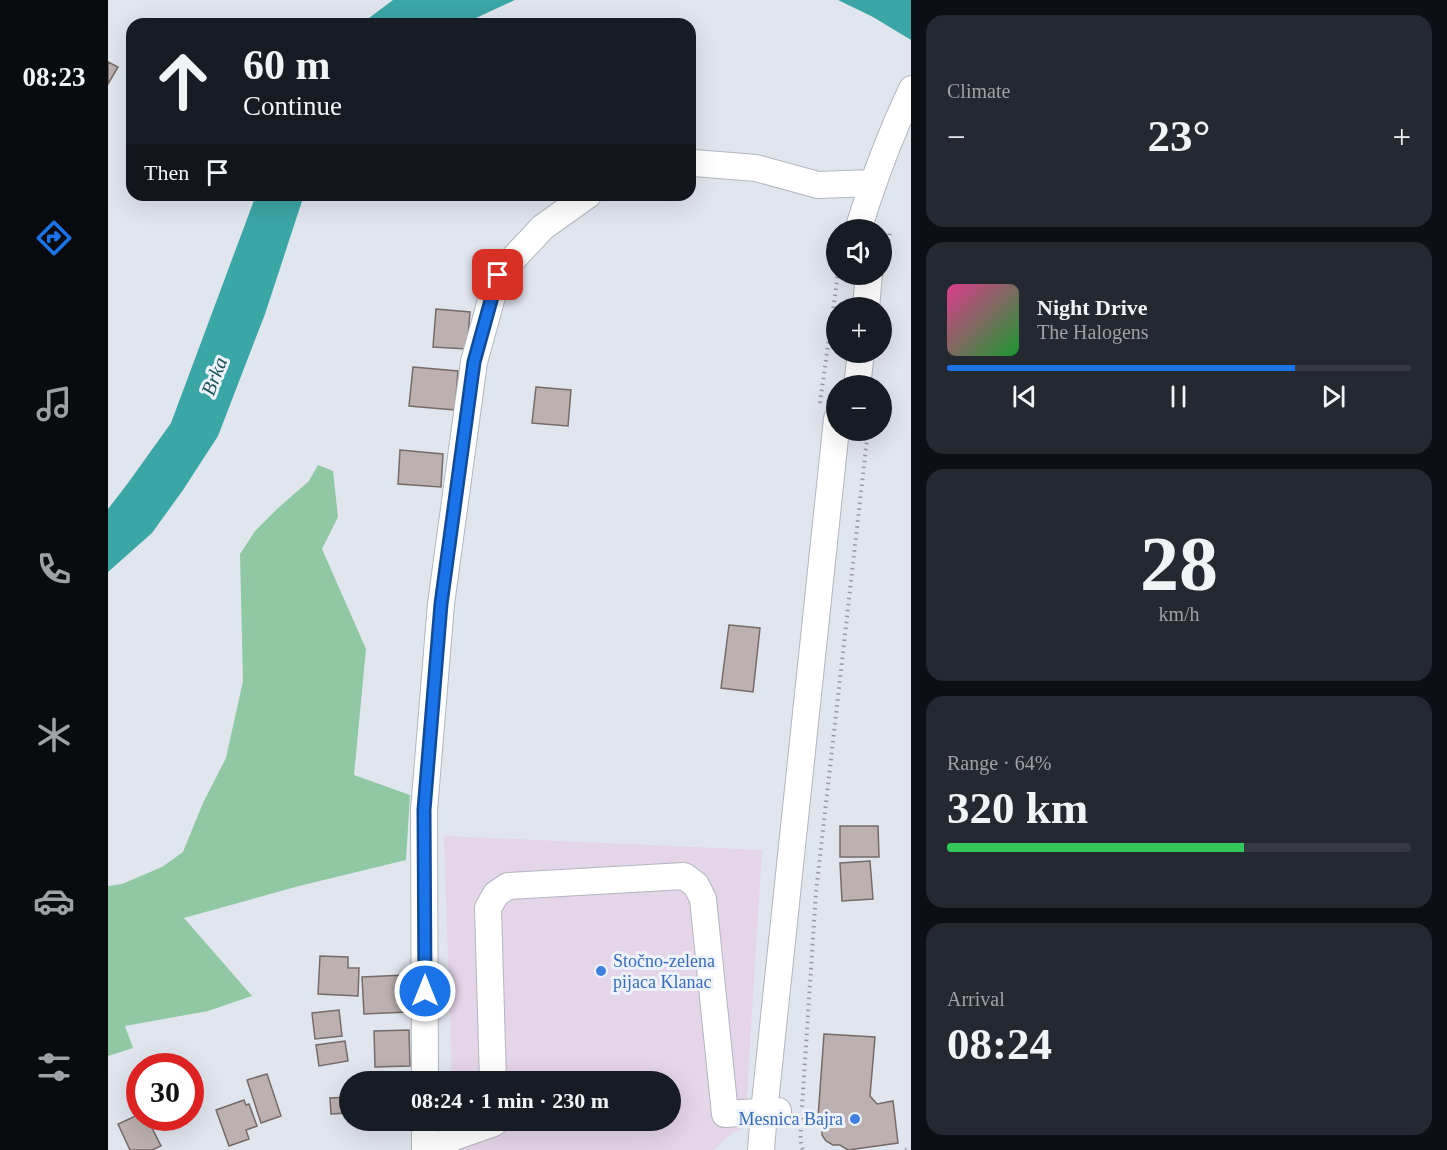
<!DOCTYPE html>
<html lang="en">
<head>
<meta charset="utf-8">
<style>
	body { margin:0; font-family:Georgia,serif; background:#242831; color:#f1f3f6; height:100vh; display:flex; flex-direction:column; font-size:22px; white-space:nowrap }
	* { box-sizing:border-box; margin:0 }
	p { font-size:20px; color:#9ea1a6 }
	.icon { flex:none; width:33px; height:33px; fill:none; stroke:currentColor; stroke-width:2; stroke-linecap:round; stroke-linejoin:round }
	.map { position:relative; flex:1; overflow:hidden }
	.panel { display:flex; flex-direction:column; gap:15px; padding:15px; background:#0d0f14; width:536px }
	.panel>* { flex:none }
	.top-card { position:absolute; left:18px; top:18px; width:570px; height:183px; border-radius:18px; box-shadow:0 6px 24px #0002; background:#171b24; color:#f1f3f6; overflow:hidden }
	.buttons { position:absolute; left:718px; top:219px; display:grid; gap:12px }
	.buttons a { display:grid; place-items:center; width:66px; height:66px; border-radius:50%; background:#171b24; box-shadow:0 6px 24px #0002; font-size:30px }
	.speed { position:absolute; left:18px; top:1053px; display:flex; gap:12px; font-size:30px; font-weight:700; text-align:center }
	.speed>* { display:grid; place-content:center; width:78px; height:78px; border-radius:50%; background:#171b24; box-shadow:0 6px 24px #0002; line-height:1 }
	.speed .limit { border:9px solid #d22; background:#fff; color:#111 }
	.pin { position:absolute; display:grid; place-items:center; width:51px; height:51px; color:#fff; margin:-26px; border-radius:12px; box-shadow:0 3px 9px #0006 }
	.me { position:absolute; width:66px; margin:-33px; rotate:0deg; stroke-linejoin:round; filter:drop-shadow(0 0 4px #0008) }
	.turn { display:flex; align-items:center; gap:21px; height:126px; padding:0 18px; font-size:27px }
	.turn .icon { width:78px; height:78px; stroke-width:2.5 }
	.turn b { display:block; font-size:42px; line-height:51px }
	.then { display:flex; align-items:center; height:57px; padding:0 18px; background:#0003; gap:12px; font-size:22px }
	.big { font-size:45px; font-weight:700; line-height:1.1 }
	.panel .card { flex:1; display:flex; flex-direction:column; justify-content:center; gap:9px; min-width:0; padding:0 21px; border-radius:18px; background:#242831 }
	.panel .dial { align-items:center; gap:0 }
	.dial b { font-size:78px; line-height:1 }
	.song { display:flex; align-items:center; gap:18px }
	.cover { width:72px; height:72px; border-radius:9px; background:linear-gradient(135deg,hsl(330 70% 55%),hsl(130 70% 35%)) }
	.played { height:6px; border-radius:3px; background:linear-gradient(90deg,#1a73e8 75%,#363941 75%) }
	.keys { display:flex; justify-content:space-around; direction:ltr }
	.heat { display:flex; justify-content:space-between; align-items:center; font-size:33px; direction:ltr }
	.charge { height:9px; border-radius:4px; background:linear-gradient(90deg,#34c759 64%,#363941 0) }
	.trip { position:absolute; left:231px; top:1071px; width:342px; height:60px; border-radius:30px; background:#171b24; box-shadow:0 6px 24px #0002; font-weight:700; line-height:60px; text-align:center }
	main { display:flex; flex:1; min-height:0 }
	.tabs { display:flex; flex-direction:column; width:108px; justify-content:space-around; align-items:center; background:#090b0e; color:#9ea1a6 }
	.tabs .icon { width:42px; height:42px }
	.tabs .on { color:#1a73e8 }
	.tabs b { font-size:27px; color:#f1f3f6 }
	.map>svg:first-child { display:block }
</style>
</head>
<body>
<main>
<nav class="tabs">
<b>08:23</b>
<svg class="icon on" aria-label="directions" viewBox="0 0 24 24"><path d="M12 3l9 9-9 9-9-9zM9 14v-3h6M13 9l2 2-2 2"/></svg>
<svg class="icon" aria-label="music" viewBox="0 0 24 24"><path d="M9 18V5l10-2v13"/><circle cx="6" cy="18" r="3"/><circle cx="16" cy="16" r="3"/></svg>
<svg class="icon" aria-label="phone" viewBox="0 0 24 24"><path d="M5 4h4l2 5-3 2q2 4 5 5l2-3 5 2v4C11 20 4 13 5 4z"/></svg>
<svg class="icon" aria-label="climate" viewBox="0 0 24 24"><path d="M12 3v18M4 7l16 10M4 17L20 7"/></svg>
<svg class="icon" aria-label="car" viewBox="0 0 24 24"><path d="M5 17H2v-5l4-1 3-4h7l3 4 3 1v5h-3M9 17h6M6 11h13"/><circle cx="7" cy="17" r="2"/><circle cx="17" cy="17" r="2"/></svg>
<svg class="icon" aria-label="filters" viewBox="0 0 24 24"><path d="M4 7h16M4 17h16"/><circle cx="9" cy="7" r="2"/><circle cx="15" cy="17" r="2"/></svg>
</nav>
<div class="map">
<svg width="804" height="1150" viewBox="0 0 804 1150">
	<rect width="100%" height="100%" fill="#e1e5ee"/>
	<path fill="#e4d5e8" d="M 336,836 L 654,850 L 637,1127 L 624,1133 L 605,1150 L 346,1150 L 345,1121 L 562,1120 L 562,1082 L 344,1081 Z"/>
	<path fill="#8fc8a3" d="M 210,465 L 225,471 L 230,517 L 214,549 L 258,649 L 246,775 L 302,795 L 298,860 L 191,886 L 76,918 L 144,996 L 100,1011 L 17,1026 L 25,1048 L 0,1056 L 0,886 L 14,884 L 54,867 L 75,852 L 95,803 L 118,758 L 135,681 L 132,554 L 147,531 L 169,509 L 201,481 Z"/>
	<path fill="#3ba6a6" d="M 285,0 L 407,0 L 355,24 L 253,24 Z
		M 730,0 L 803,0 L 803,40 L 765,17 Z
		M 148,195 L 196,195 L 157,314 L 110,436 L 75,490 L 44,533 L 0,572 L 0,509 L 20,483 L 63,423 Z"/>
	<path fill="#bcb1b0" stroke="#756b69" stroke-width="1.5" d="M 0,62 L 10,67 L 0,84 Z
		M 328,309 L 362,312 L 359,349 L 325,347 Z
		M 305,367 L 350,371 L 347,410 L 301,406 Z
		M 428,387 L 463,390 L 460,426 L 424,423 Z
		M 292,450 L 335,454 L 333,487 L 290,484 Z
		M 621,625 L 652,628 L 645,692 L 613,688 Z
		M 732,826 L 770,826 L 771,857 L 732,857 Z
		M 762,861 L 765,899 L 734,901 L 732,863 Z
		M 212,956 L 240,957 L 240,968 L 251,968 L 250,996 L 210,994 Z
		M 298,975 L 299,1012 L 256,1014 L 254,977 Z
		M 231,1010 L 234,1036 L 207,1039 L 204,1013 Z
		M 301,1030 L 302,1066 L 267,1067 L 266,1031 Z
		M 716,1034 L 767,1037 L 762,1096 L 769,1104 L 785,1101 L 790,1143 L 740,1150 L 732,1145 L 725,1145 L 718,1141 L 714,1135 L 714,1128 L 710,1118 Z
		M 237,1041 L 240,1061 L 211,1066 L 208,1045 Z
		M 299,1072 L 299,1082 L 262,1082 L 262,1074 Z
		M 159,1074 L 173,1116 L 153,1123 L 139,1080 Z
		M 242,1097 L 242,1113 L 223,1114 L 222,1098 Z
		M 136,1100 L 138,1105 L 141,1104 L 149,1126 L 138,1130 L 141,1139 L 121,1146 L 108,1110 Z
		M 32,1114 L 32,1118 L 39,1118 L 53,1146 L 44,1150 L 22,1150 L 10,1124 Z"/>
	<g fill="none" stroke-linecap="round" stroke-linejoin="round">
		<defs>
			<path id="minor" d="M 582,164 L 586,163 L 648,168 L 710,185 L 764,183
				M 750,230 C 765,181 782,135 804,89
				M 758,308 L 761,274
				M 749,386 L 753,352
				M 317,1082 L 316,810 L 333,604 L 366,362 L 390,275 L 435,227 L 480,195
				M 385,1082 L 380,908 L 388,894 L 400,886 L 576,876 L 588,885 L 595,899 L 617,1114 L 670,1111
				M 317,1120 L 317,1150
				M 326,1150 L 346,1137 L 386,1123 L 386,1120
				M 653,1150 L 656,1112 L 729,419"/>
		</defs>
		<use href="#minor" stroke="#b2b6be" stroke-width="28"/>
		<path stroke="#979aa1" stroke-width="4" stroke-dasharray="1.5 4.5" stroke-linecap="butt" d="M 779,259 L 782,230
			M 712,403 L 730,274
			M 694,1107 L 708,892 L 760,430
			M 694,1118 C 693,1128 691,1140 695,1150
			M 797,1150 L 804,1149"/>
		<use href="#minor" stroke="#fff" stroke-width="26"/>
	</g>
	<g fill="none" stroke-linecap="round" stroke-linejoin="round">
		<defs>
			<path id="route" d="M 317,991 L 316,810 L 333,604 L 366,362 L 390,275"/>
		</defs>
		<use href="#route" stroke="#114b97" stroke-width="15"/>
		<use href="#route" stroke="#1a73e8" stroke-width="10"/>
	</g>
	<g fill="#3f7fe0" stroke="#eef2fb" stroke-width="2">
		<circle cx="493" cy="971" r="6"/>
		<circle cx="747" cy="1119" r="6"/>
	</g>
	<g text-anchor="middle" stroke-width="6" stroke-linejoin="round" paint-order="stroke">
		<g font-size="18" fill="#366cbe" stroke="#eef2fb" text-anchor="start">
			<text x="505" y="967">Stočno-zelena<tspan x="505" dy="21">pijaca Klanac</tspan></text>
			<text x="735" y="1125" text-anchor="end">Mesnica Bajra</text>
		</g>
		<g font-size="20" font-style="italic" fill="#195555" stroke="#eef2fb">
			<text transform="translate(106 376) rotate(-69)" y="7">Brka</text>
		</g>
	</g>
</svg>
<div class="buttons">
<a><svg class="icon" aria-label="sound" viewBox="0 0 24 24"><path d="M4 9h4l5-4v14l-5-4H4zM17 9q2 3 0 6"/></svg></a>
<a>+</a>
<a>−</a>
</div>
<div class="speed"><div class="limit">30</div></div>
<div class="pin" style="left:390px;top:275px;background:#d93025"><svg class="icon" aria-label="arrive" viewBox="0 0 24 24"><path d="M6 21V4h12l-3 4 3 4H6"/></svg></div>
<svg class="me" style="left:317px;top:991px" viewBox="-20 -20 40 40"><circle r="17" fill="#1a73e8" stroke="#fff" stroke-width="3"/><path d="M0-11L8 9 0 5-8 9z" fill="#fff"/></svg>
<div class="trip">08:24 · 1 min · 230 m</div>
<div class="top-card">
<div class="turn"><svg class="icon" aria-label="ahead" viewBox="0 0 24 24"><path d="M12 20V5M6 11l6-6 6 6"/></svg><div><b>60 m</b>Continue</div></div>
<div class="then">Then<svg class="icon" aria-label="arrive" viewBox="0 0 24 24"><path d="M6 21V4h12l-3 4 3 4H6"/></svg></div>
</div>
</div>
<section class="panel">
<div class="card"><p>Climate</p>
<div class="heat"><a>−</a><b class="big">23°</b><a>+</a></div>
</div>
<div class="card">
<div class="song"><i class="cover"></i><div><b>Night Drive</b><p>The Halogens</p></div></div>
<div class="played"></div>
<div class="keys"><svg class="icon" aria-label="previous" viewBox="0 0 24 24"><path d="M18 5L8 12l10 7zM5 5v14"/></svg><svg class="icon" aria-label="pause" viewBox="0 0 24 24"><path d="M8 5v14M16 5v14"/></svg><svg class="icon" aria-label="next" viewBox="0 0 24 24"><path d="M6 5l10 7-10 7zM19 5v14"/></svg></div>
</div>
<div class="card dial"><b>28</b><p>km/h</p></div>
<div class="card"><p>Range · 64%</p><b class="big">320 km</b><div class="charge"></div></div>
<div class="card"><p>Arrival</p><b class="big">08:24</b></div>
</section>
</main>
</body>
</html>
